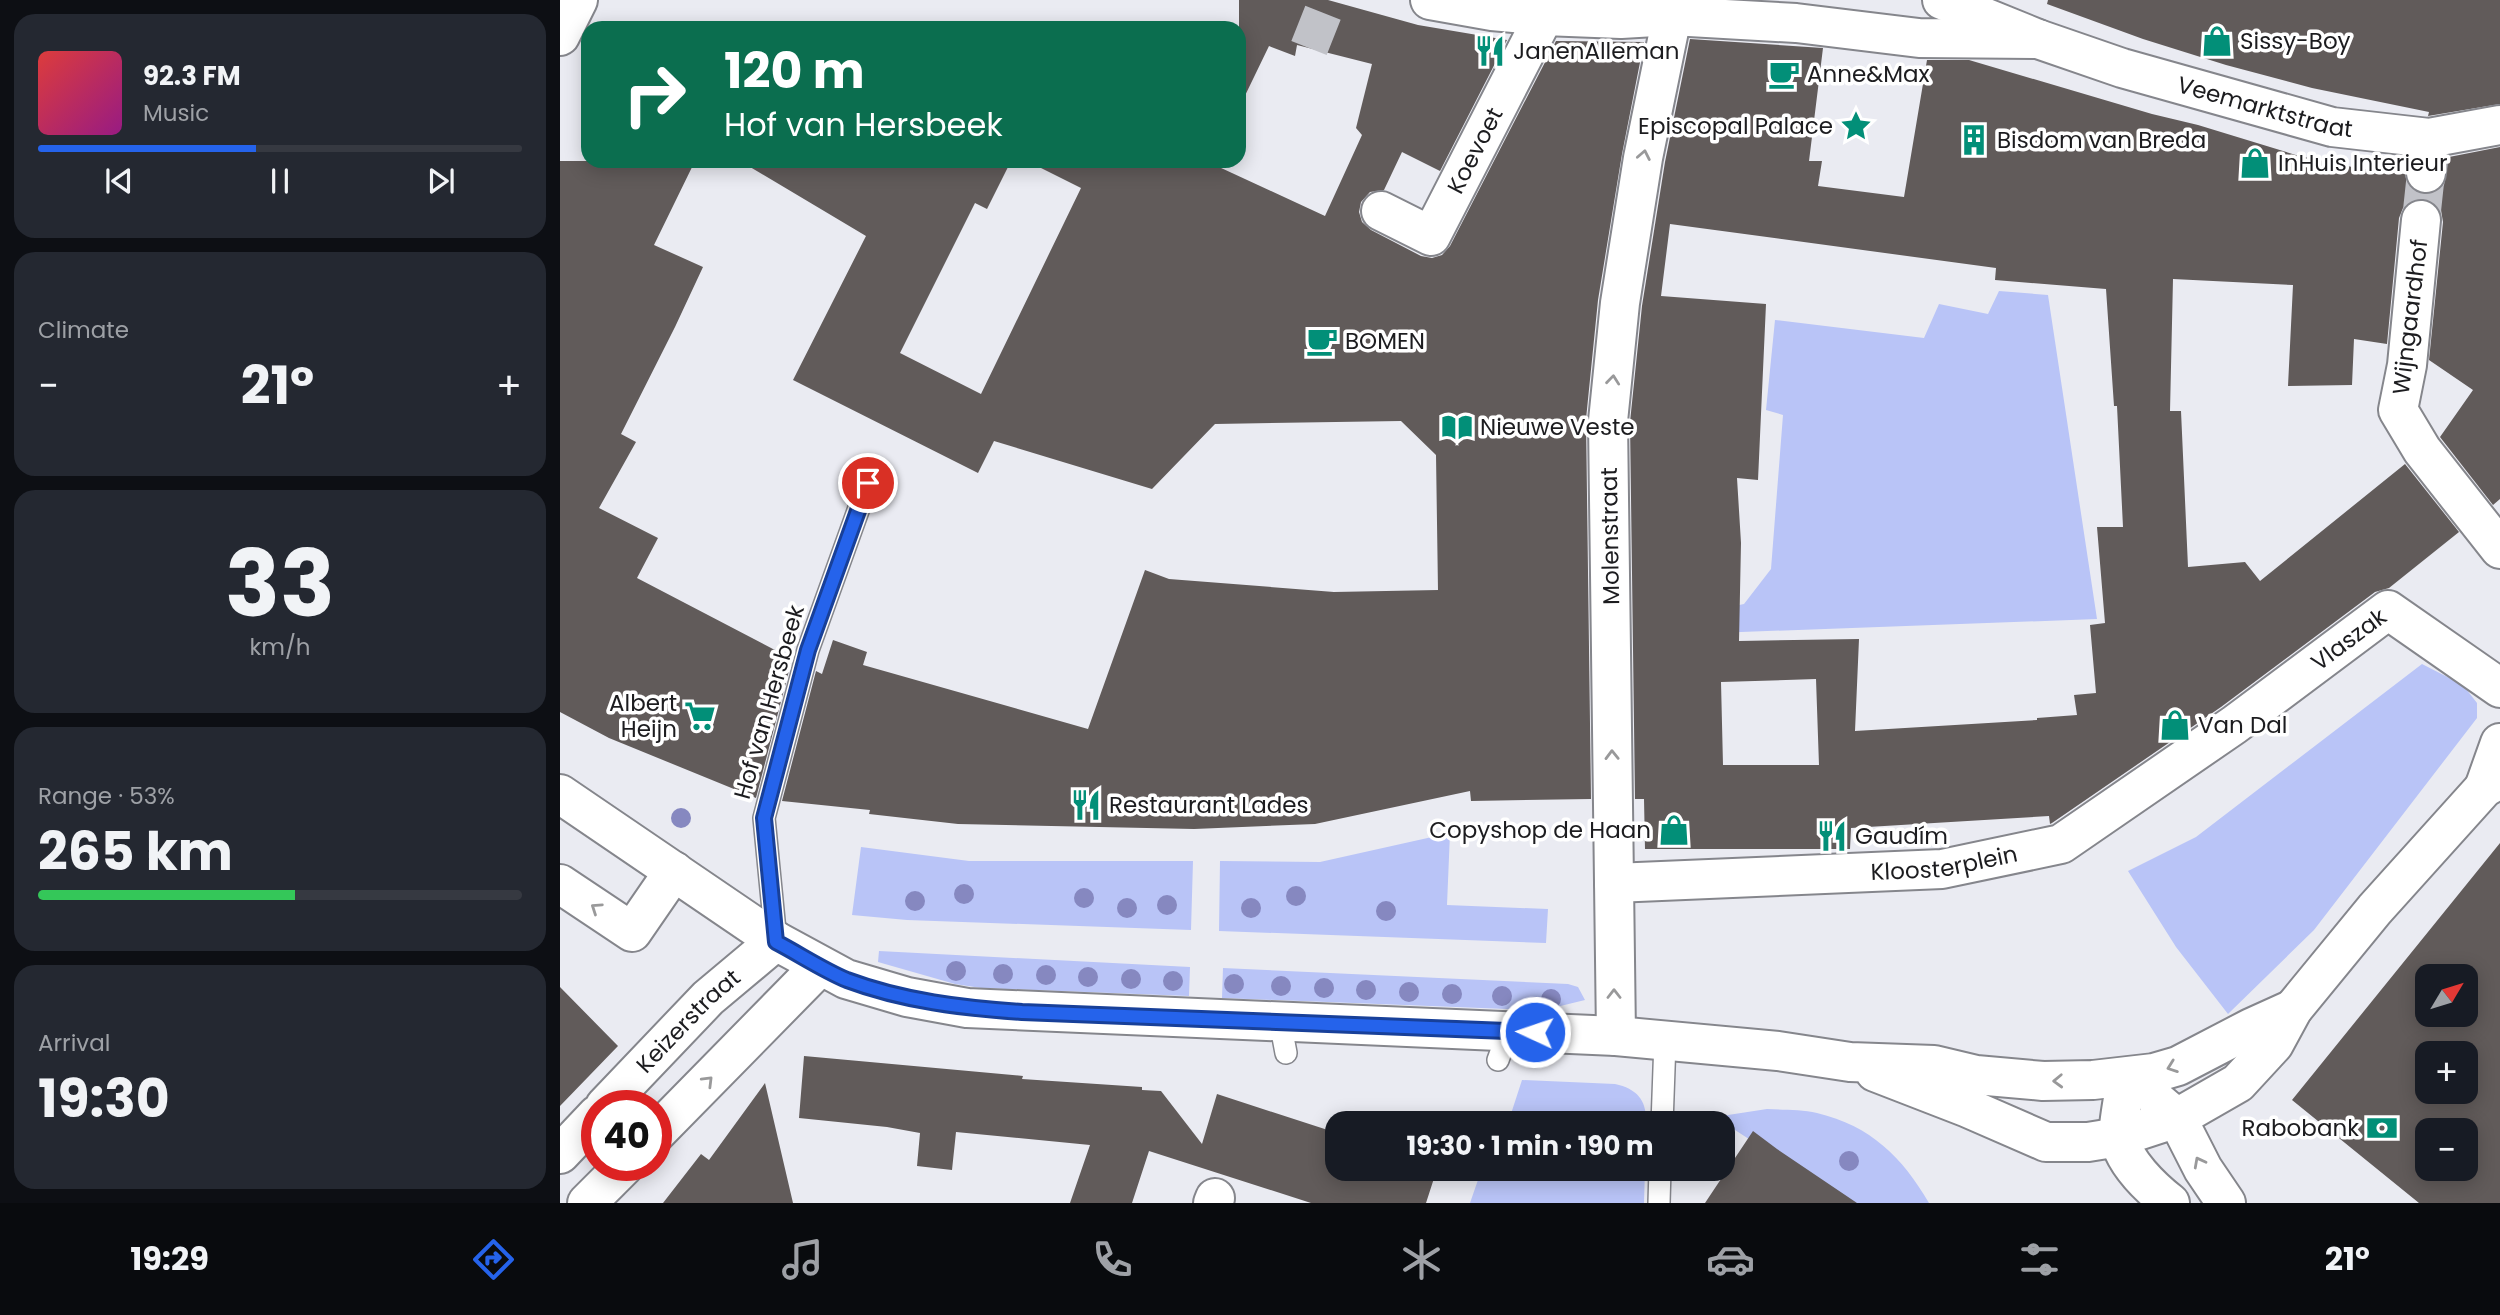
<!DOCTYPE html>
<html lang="en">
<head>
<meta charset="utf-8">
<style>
	body { margin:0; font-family:Poppins,sans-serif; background:#242831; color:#f1f3f6; height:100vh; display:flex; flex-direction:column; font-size:26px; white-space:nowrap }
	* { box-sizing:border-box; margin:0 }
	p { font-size:23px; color:#9ea1a6 }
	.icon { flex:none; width:38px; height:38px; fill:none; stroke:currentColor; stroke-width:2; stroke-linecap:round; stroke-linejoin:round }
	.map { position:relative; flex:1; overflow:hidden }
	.sheet { display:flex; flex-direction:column; gap:14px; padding:14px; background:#0d0f14; width:560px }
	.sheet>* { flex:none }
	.banner { position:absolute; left:21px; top:21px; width:665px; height:147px; border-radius:21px; box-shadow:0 4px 18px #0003; background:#0b6e4f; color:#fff; overflow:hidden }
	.needle { width:46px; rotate:52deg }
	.tools { position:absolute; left:1855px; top:964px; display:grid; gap:14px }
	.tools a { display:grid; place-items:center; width:63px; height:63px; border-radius:14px; background:#171b24; box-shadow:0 4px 18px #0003; font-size:35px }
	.speed { position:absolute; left:21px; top:1090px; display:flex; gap:14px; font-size:35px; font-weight:700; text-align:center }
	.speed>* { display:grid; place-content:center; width:91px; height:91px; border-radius:50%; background:#171b24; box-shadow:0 4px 18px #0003; line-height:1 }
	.speed .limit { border:10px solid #d22; background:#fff; color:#111 }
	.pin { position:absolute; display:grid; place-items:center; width:60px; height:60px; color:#fff; margin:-30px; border:4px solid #fff; border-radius:50%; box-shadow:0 2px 7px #0007 }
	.me { position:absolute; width:77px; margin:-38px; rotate:273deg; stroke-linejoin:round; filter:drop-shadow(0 0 5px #0008) }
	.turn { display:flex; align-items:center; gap:24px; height:147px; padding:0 28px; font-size:32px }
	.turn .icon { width:91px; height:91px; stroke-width:2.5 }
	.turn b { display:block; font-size:49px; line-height:60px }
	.big { font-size:52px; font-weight:700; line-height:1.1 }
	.sheet .tile { flex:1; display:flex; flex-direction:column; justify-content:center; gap:10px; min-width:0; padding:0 24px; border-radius:21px; background:#242831 }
	.sheet .dial { align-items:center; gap:0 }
	.dial b { font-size:91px; line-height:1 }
	.song { display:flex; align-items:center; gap:21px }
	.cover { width:84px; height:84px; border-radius:10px; background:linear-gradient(135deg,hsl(0 70% 55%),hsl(310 70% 35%)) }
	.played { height:7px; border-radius:4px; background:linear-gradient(90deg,#2563eb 45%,#363941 45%) }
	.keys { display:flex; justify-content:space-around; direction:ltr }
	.heat { display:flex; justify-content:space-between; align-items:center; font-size:38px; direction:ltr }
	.charge { height:10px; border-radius:5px; background:linear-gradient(90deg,#34c759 53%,#363941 0) }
	.trip { position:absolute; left:765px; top:1111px; width:410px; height:70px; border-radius:21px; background:#171b24; box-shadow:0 4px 18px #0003; font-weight:700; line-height:70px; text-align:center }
	.tabs { display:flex; height:112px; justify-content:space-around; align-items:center; background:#090b0e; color:#9ea1a6 }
	.tabs .icon { width:49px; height:49px }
	.tabs .selected { color:#2563eb }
	.tabs b { font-size:32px; color:#f1f3f6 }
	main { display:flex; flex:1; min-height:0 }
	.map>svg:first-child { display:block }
</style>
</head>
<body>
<main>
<section class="sheet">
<div class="tile">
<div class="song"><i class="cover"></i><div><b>92.3 FM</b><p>Music</p></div></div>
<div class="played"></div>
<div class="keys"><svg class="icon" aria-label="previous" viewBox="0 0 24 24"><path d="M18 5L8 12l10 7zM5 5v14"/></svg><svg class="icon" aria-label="pause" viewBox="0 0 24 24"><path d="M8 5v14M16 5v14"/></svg><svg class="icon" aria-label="next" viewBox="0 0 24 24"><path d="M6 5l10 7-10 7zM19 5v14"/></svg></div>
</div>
<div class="tile"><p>Climate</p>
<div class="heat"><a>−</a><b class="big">21°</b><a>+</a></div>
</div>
<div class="tile dial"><b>33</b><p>km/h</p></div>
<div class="tile"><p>Range · 53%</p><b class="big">265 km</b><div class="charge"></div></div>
<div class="tile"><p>Arrival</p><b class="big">19:30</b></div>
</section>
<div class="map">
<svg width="1940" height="1203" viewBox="0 0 1940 1203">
	<rect width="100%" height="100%" fill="#eaebf2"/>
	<path fill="#b9c4f7" d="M 1439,291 L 1488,295 L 1537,619 L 1155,633 L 1155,610 L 1184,604 L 1211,569 L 1223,415 L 1206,410 L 1215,320 L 1364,338 L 1379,304 L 1428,314 Z
		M 1862,664 L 1903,685 L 1917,703 L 1917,718 L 1754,930 L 1668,1014 L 1616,947 L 1568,871 L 1636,837 Z
		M 890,833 L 887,905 L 988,909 L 986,943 L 659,931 L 660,861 L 760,862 Z
		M 301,847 L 409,861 L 633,861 L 631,930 L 347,920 L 292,915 Z
		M 319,951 L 630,967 L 629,996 L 421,988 L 395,984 L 318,962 Z
		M 663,968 L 1008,984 L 1018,987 L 1025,1000 L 984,1010 L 970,1010 L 662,998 Z
		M 962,1080 L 1055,1084 C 1078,1089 1087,1101 1086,1123 L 948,1123 Z
		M 1207,1109 C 1223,1110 1241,1109 1257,1113 C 1311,1126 1342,1157 1369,1203 L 1287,1203 L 1155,1117 Z
		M 932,1169 L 1085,1169 L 1084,1203 L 910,1203 L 919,1177 L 929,1179 Z"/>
	<path fill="#615b5a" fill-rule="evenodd" d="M 679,0 L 768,0 L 858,25 L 947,40 L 880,171 L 842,152 L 824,190 L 810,192 L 801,202 L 799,212 L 802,222 L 811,230 L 861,256 L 872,258 L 882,255 L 890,246 L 996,41 L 1084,42 L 1062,154 L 1038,300 L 1026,419 L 1031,799 L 911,801 L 910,791 L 755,824 L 634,829 L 398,824 L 309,814 L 310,810 L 222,801 L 256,671 L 262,674 L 273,640 L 307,652 L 303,665 L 528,729 L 585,570 L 609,579 L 774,592 L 878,590 L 876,455 L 841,421 L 655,424 L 592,489 L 434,441 L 418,473 L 233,380 L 306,236 L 180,161 L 451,161 L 427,209 L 415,203 L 340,353 L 421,394 L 521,188 L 467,161 L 646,161 L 765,216 L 802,135 L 796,128 L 812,64 L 737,45 L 735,56 L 709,46 L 679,108 Z
		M 1488,0 L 1940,0 L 1940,104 L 1868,116 L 1869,112 L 1752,88 L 1666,65 L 1583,39 L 1487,4 Z
		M 1130,39 L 1263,48 L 1249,161 L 1262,161 L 1258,186 L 1344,197 L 1367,60 L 1409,60 L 1592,114 L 1638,125 L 1739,156 L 1797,168 L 1845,174 L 1847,183 L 1853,190 L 1863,195 L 1875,193 L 1884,185 L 1889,157 L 1940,147 L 1940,499 L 1933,505 L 1880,437 L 1913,390 L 1869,360 L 1883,222 L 1881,210 L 1873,202 L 1864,198 L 1853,200 L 1843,208 L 1839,218 L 1827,344 L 1794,339 L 1792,385 L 1728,386 L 1733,285 L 1613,279 L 1610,411 L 1621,411 L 1628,567 L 1685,562 L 1700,581 L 1845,464 L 1899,532 L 1829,588 L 1815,592 L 1661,707 L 1492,823 L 1490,824 L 1489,816 L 1291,828 L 1290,849 L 1085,849 L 1084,799 L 1075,799 L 1070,422 L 1082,306 L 1105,162 ZM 1110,224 L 1436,268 L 1435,280 L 1546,289 L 1554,406 L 1557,406 L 1563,527 L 1537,527 L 1545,623 L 1530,625 L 1536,693 L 1514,695 L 1517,715 L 1477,718 L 1477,720 L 1295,731 L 1299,639 L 1179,641 L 1181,543 L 1177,478 L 1198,480 L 1206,304 L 1101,296 ZM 1256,679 L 1259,765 L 1163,765 L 1161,682 Z
		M 0,161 L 135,161 L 94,245 L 143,267 L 115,327 L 61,434 L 76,442 L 39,508 L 98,538 L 77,578 L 232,659 L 196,798 L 49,738 L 0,712 Z
		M 1940,843 L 1940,1203 L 1859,1203 L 1732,1100 ZM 1867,976 L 1906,976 L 1906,1015 L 1867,1015 ZM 1867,1054 L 1906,1054 L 1906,1092 L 1867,1092 ZM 1867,1130 L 1906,1130 L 1906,1169 L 1867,1169 Z
		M 0,987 L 58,1046 L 0,1106 Z
		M 244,1056 L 463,1076 L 462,1079 L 582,1087 L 582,1090 L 601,1091 L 642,1144 L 657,1094 L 777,1133 L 777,1169 L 877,1169 L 866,1203 L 751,1203 L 589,1151 L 572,1203 L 510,1203 L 530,1145 L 396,1132 L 392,1170 L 357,1166 L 360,1133 L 327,1127 L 239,1118 Z
		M 205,1083 L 233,1203 L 103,1203 L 141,1154 L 149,1160 Z
		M 1193,1131 L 1217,1149 L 1297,1203 L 1145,1203 Z"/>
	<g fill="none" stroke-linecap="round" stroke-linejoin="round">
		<path stroke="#c1c2c8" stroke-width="38" stroke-dasharray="38 19" stroke-linecap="butt" d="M 749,48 L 768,0
			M 1861,220 L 1866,173"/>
		<defs>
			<path id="lane" d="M 216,941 L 204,818 L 248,650 L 308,483
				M 720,1021 L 726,1053
				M 938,1060 L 949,1030
				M 1102,1124 L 1105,1041
				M 1099,1203 L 1100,1169"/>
			<g id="street">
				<path d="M 870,0 L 932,11 L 984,16 L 1061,19 L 1112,16 L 1236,23 L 1359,38 L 1478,39"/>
				<path id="s1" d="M 1382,0 L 1478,39 L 1562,68 L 1772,127 L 1869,138 L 1940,125"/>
				<path d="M 0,36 L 18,0"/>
				<path d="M 1866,173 L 1869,138"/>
				<path id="s2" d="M 821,211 L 871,236 L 984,16"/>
				<path d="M 1861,220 L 1847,365 L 1838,410 L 1862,450 L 1940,549"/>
				<path d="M 0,794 L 216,941"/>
				<path id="s3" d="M 1054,883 L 1382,869 L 1501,844 L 1674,725 L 1828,610 L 1940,688"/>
				<path d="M 0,884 L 72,932 L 114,871"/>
				<path d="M 1056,1036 L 1048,421 L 1060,303 L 1083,158 L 1112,16 L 1119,0"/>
				<path d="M 653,1203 L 655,1198"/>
			</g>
			<g id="secondary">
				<path d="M 1924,788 L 1940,743"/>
				<path d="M 1315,1072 L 1408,1108 L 1486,1142 L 1528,1142 L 1559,1137 L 1617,1118 L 1678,1083 L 1714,1044 L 1733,1009 L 1815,909 L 1924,788 L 1940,779"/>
				<path d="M 1566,1077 C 1565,1091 1557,1127 1559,1138 C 1565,1163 1591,1188 1610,1203"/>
				<path d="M 1598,1102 L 1617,1118 L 1643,1169 L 1666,1203"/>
				<path id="s4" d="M 45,1106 L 148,998 L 216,941 L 286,979 L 347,997 L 407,1008 L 1056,1036 L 1218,1051 L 1290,1062 L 1374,1065 L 1416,1075 L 1483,1081 L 1533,1080 L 1594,1073 L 1618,1066 L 1691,1028 L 1733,1009"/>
				<path d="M 96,1133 L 260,966"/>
				<path d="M 0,1154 L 37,1115"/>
				<path d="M 27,1203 L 64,1166"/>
			</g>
		</defs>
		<use href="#lane" stroke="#85868c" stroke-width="24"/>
		<use href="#street" stroke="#85868c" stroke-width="42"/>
		<use href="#secondary" stroke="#85868c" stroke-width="42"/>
		<use href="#lane" stroke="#fff" stroke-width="21"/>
		<use href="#street" stroke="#fff" stroke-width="38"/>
		<use href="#secondary" stroke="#fff" stroke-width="38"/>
	</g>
	<g fill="#8688c0">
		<circle cx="121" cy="818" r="10"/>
		<circle cx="404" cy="894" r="10"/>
		<circle cx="736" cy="896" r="10"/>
		<circle cx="524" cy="898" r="10"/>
		<circle cx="355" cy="901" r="10"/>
		<circle cx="607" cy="905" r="10"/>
		<circle cx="567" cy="908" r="10"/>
		<circle cx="691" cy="908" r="10"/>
		<circle cx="826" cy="911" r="10"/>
		<circle cx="396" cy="971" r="10"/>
		<circle cx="443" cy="974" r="10"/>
		<circle cx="486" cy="975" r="10"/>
		<circle cx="528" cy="977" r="10"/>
		<circle cx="571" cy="979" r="10"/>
		<circle cx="613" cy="981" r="10"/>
		<circle cx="674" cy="984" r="10"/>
		<circle cx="721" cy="986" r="10"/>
		<circle cx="764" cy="988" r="10"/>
		<circle cx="806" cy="990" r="10"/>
		<circle cx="849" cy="992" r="10"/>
		<circle cx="892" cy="994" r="10"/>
		<circle cx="942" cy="996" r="10"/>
		<circle cx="991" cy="999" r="10"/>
		<circle cx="1289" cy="1161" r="10"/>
	</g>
	<defs><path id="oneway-chevron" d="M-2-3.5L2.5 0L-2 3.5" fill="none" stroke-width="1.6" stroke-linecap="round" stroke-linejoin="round" transform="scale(1.75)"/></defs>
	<g stroke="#99999a">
		<use href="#oneway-chevron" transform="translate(1084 155) rotate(-79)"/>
		<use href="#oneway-chevron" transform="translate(1053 380) rotate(-84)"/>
		<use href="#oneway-chevron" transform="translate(1052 755) rotate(-91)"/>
		<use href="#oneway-chevron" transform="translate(36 908) rotate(-146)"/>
		<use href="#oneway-chevron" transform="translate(1054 994) rotate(-90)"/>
		<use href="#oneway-chevron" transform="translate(1612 1067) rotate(160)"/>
		<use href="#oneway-chevron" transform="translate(148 1081) rotate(-45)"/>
		<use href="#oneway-chevron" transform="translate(1498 1081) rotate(178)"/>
		<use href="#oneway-chevron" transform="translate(1639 1162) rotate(-118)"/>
	</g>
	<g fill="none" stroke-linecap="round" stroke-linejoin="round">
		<defs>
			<path id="route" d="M 308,483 L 248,650 L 204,818 L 216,942 C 239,954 263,970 287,980 C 343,1001 403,1008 462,1012 L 975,1032"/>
		</defs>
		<use href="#route" stroke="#184099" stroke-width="18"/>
		<use href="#route" stroke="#2563eb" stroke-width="12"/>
	</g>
	<defs>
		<symbol id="shop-bare" viewBox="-9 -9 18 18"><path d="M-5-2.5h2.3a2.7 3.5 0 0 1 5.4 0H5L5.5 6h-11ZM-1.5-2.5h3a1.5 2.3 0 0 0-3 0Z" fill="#028f78" stroke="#fff" stroke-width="2.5" paint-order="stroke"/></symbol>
		<symbol id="restaurant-bare" viewBox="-9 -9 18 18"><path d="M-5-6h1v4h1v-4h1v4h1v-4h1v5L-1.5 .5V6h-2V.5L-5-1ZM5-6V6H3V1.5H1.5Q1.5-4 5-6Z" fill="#028f78" stroke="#fff" stroke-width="2.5" paint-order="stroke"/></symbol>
		<symbol id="cafe-bare" viewBox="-9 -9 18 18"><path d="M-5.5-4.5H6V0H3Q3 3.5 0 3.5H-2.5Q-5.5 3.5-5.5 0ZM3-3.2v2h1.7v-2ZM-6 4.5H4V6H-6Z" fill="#028f78" stroke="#fff" stroke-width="2.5" paint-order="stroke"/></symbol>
		<symbol id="sight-bare" viewBox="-9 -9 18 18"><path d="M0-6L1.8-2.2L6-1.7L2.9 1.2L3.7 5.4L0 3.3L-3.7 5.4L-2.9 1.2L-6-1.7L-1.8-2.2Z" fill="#028f78" stroke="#fff" stroke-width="2.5" paint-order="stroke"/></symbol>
		<symbol id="building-bare" viewBox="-9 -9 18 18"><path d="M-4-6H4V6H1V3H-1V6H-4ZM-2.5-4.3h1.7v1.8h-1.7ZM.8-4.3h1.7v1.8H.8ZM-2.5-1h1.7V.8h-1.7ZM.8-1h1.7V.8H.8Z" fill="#028f78" stroke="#fff" stroke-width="2.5" paint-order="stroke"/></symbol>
		<symbol id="library-bare" viewBox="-9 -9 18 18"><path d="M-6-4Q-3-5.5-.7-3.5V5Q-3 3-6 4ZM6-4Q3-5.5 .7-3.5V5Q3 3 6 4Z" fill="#028f78" stroke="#fff" stroke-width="2.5" paint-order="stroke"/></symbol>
		<symbol id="supermarket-bare" viewBox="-9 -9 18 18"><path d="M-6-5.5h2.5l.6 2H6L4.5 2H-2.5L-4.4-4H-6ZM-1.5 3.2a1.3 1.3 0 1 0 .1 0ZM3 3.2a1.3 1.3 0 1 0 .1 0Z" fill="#028f78" stroke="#fff" stroke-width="2.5" paint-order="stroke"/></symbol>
		<symbol id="bank-bare" viewBox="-9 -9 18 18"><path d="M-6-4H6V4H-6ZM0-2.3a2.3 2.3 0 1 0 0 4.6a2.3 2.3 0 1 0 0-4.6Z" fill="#028f78" stroke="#fff" stroke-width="2.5" paint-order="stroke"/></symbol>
	</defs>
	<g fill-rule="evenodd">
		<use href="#shop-bare" x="1635" y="19" width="44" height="44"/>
		<use href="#restaurant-bare" x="908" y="29" width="44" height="44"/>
		<use href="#cafe-bare" x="1202" y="52" width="44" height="44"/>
		<use href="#sight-bare" x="1274" y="104" width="44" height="44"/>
		<use href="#building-bare" x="1392" y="118" width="44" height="44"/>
		<use href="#shop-bare" x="1673" y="141" width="44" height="44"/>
		<use href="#cafe-bare" x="740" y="319" width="44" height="44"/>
		<use href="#library-bare" x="875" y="405" width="44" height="44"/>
		<use href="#supermarket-bare" x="118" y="694" width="44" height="44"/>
		<use href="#shop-bare" x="1593" y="703" width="44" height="44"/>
		<use href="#restaurant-bare" x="504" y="783" width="44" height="44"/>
		<use href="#shop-bare" x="1092" y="808" width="44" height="44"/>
		<use href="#restaurant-bare" x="1250" y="814" width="44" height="44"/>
		<use href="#bank-bare" x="1800" y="1106" width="44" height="44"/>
	</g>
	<g text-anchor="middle" stroke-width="7" stroke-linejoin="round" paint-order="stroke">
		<g font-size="23" fill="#1c1c1f" stroke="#fff" text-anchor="start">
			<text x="1680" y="49">Sissy-Boy</text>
			<text x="953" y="59">JanenAlleman</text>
			<text x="1247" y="82">Anne&amp;Max</text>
			<text x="1273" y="134" text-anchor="end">Episcopal Palace</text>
			<text x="1437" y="148">Bisdom van Breda</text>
			<text x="1718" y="171">InHuis Interieur</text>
			<text x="785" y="349">BOMEN</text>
			<text x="920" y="435">Nieuwe Veste</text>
			<text x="117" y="711" text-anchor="end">Albert<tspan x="117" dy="26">Heijn</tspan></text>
			<text x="1638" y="733">Van Dal</text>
			<text x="549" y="813">Restaurant Lades</text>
			<text x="1091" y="838" text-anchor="end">Copyshop de Haan</text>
			<text x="1295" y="844">Gaudím</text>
			<text x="1799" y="1136" text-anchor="end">Rabobank</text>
		</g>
		<g font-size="23" fill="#1c1c1f" stroke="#fff">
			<text dy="8" stroke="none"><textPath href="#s1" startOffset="341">Veemarktstraat</textPath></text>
			<text dy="8" stroke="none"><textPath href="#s2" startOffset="152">Koevoet</textPath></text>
			<text transform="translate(1850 317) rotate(-83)" y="8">Wijngaardhof</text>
			<text transform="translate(1050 536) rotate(-91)" y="8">Molenstraat</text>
			<text dy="8" stroke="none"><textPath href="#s3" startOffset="803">Vlaszak</textPath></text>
			<text transform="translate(209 702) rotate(-74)" y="8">Hof van Hersbeek</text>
			<text dy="8" stroke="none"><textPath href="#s3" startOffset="331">Kloosterplein</textPath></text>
			<text dy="8" stroke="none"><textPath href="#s4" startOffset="119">Keizerstraat</textPath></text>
		</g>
	</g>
</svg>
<div class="tools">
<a><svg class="needle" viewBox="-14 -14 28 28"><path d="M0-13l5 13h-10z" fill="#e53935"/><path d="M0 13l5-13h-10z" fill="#9ea1a6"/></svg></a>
<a>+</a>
<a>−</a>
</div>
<div class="speed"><div class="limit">40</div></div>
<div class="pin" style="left:308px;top:483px;background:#d93025"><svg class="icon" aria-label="arrive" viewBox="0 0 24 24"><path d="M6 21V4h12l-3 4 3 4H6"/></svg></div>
<svg class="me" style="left:975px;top:1032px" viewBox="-20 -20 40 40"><circle r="17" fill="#2563eb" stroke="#fff" stroke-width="3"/><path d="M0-11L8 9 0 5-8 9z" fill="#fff"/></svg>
<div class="trip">19:30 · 1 min · 190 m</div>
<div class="banner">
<div class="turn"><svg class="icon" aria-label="right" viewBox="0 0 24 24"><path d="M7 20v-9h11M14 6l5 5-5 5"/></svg><div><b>120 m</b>Hof van Hersbeek</div></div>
</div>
</div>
</main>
<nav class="tabs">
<b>19:29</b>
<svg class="icon selected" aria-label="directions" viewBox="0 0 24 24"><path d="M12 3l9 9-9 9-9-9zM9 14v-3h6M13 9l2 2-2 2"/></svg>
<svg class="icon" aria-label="music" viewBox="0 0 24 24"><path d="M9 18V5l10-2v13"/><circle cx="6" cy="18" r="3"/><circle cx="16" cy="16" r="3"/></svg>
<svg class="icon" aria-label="phone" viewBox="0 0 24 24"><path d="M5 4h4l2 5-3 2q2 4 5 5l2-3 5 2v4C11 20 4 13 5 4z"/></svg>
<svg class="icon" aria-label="climate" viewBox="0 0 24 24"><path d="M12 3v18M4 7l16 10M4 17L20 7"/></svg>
<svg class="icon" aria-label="car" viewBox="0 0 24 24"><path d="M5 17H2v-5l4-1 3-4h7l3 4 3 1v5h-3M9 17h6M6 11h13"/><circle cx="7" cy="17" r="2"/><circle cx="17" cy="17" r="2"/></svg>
<svg class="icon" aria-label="filters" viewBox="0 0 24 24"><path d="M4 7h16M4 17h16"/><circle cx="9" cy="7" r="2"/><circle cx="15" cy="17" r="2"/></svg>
<b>21°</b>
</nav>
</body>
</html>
